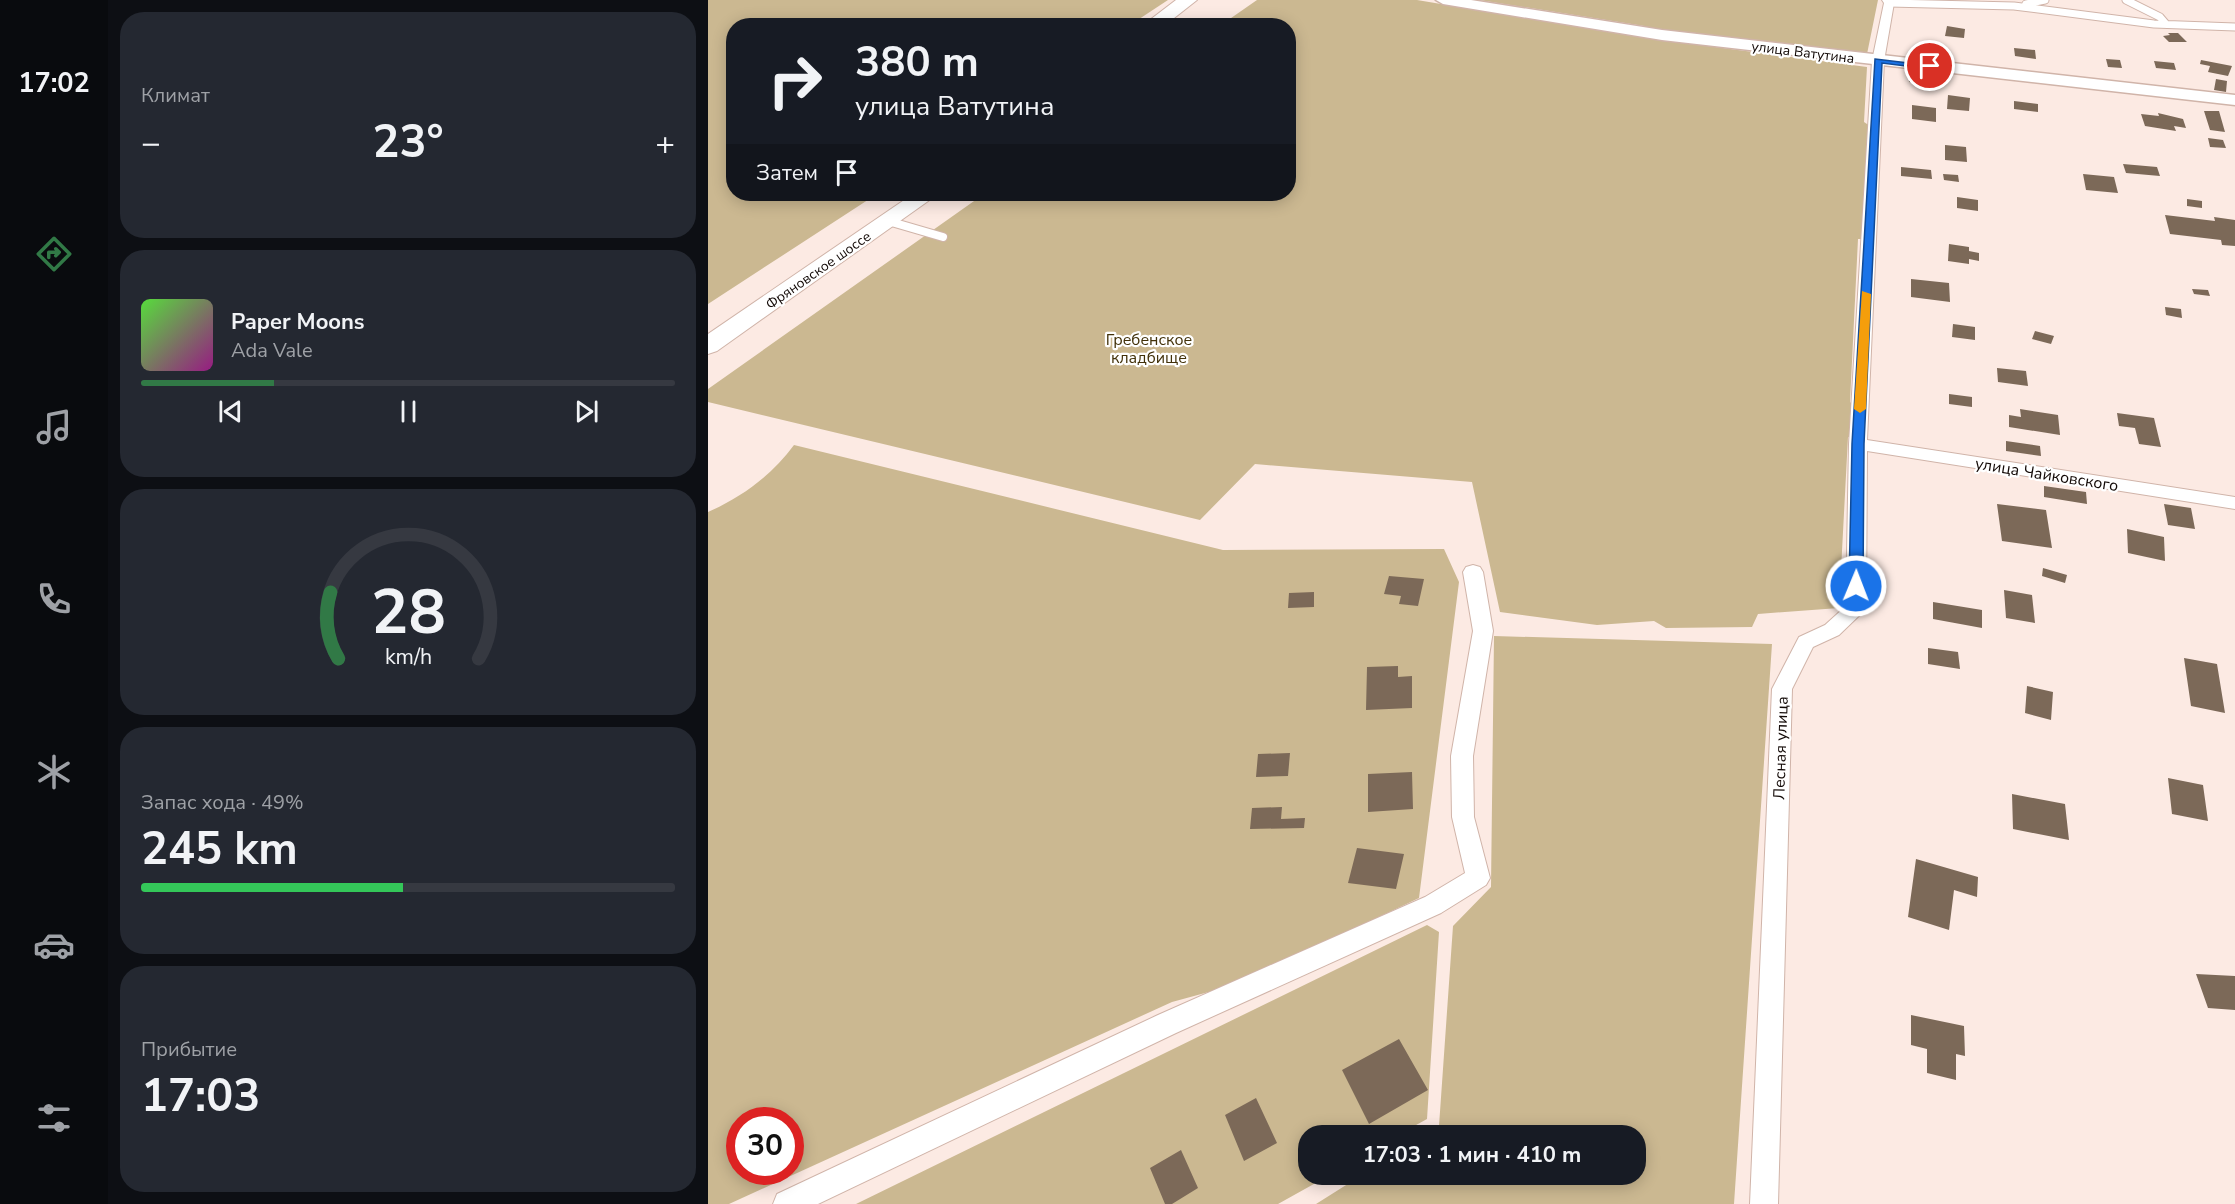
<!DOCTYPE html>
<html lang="ru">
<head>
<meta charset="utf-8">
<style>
	body { margin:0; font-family:"Nunito Sans",sans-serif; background:#242831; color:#f1f3f6; height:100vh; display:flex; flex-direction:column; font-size:22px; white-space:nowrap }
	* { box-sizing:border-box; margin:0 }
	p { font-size:20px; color:#9ea1a6 }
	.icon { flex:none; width:33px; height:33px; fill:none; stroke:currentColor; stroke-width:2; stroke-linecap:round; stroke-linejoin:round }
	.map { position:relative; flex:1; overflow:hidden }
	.sheet { display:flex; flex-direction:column; gap:12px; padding:12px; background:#0d0f14; width:600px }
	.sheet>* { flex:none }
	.hud { position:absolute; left:18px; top:18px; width:570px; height:183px; border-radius:24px; box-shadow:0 3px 15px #0003; background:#171b24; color:#f1f3f6; overflow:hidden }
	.speed { position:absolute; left:18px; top:1107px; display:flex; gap:12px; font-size:30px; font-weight:700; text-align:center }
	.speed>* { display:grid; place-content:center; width:78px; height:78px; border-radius:50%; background:#171b24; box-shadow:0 3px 15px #0003; line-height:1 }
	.speed .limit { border:9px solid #d22; background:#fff; color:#111 }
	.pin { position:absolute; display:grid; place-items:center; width:51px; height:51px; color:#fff; margin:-26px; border:3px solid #fff; border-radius:50%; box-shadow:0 2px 6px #0007 }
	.me { position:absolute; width:66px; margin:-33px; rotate:1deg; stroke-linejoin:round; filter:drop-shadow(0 0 4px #0008) }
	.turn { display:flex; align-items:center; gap:21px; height:126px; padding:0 30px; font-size:27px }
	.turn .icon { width:78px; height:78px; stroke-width:2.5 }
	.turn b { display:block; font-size:42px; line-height:51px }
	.then { display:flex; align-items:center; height:57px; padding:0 30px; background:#0003; gap:12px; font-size:22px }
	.big { font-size:45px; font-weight:700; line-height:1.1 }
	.sheet .card { flex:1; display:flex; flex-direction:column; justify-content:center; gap:9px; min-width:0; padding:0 21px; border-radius:24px; background:#242831 }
	.sheet .dial { align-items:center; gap:0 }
	.dial svg { height:156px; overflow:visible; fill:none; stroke:#363941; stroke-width:7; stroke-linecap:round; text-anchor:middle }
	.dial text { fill:#f1f3f6; stroke:none }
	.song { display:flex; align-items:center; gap:18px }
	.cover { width:72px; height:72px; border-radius:9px; background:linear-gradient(135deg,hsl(110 70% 55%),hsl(310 70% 35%)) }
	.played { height:6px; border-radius:3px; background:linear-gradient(90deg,#317946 25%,#363941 25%) }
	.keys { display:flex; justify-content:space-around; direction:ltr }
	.heat { display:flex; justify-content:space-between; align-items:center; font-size:33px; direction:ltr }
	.charge { height:9px; border-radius:4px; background:linear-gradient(90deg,#34c759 49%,#363941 0) }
	.trip { position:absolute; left:590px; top:1125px; width:348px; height:60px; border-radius:24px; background:#171b24; box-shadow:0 3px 15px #0003; font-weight:700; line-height:60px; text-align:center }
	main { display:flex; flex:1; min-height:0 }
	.dock { display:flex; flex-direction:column; width:108px; justify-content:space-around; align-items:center; background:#090b0e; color:#9ea1a6 }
	.dock .icon { width:42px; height:42px }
	.dock .active { color:#317946 }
	.dock b { font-size:27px; color:#f1f3f6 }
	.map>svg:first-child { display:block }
</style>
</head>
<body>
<main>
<nav class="dock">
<b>17:02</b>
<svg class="icon active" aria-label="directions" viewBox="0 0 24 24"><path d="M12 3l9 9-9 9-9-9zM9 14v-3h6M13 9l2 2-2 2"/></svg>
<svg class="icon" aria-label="music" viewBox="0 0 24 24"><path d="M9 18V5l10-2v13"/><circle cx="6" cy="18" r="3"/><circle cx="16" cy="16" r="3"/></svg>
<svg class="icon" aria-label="phone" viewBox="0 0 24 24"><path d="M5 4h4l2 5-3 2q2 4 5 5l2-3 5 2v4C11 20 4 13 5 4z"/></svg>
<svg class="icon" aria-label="climate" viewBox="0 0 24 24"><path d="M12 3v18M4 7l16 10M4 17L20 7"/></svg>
<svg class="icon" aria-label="car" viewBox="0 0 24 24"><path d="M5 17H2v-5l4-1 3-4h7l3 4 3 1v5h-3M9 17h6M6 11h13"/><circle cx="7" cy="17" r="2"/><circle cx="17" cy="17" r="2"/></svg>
<svg class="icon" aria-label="filters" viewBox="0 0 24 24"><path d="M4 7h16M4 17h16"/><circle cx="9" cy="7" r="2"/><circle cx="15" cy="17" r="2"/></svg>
</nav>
<section class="sheet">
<div class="card"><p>Климат</p>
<div class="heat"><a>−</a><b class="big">23°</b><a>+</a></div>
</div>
<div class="card">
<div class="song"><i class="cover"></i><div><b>Paper Moons</b><p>Ada Vale</p></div></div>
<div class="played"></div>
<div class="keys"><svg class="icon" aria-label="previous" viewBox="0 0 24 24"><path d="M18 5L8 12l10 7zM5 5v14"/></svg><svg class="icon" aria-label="pause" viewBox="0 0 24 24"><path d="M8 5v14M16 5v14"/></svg><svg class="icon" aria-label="next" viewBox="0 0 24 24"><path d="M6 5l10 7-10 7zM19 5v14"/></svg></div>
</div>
<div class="card dial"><svg viewBox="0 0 100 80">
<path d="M14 69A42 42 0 1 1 86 69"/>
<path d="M14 69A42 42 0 0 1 10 35" stroke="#317946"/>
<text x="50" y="56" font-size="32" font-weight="700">28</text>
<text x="50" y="72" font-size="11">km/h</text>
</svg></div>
<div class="card"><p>Запас хода · 49%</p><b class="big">245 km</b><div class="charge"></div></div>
<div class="card"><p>Прибытие</p><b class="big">17:03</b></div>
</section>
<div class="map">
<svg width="1527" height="1204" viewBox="0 0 1527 1204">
	<rect width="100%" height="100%" fill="#fceae3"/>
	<path fill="#cbb891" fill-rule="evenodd" d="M 0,0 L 460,0 L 422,25 L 26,26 L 26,194 L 169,194 L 0,304 Z
		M 549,0 L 709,0 L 931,37 L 1159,67 L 1156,122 L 1162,126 L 1154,239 L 1150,239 L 1142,402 L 1148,408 L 1146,438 L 1140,437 L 1131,608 L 1050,614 L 1044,627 L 958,628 L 946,621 L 889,625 L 792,612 L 764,482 L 547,464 L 492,520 L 0,402 L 0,389 L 276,194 L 580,194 L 580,26 L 513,25 Z
		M 771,0 L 1170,0 L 1159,54 L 934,29 L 936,26 Z
		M 86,445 L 515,550 L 736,549 L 751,582 L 711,898 L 530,984 L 464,1002 L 21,1204 L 0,1204 L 0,512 C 34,497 64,475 86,445 ZM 32,1120 L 82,1120 L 82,1172 L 32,1172 Z
		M 786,636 L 1064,644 L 1026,1204 L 608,1204 L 654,1175 L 927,1174 L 927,1136 L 716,1135 L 731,1126 L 745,926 L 783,887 Z
		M 719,925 L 731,932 L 719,1119 L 690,1135 L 600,1136 L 600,1174 L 622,1175 L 570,1204 L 148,1204 Z"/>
	<path fill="#7c6958" d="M 1239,26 L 1257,29 L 1256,38 L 1237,36 Z
		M 1460,33 L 1470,33 L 1479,42 L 1461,42 L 1455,36 L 1462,35 Z
		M 1306,48 L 1327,50 L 1328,59 L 1307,56 Z
		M 1398,59 L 1412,60 L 1414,68 L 1400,67 Z
		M 1493,60 L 1524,66 L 1520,76 L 1500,72 L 1502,66 L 1492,64 Z
		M 1446,61 L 1466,63 L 1468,70 L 1448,68 Z
		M 1201,76 L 1222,78 L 1222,84 L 1201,82 Z
		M 1508,79 L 1519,81 L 1518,92 L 1506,90 Z
		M 1240,95 L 1262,98 L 1261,111 L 1239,109 Z
		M 1306,101 L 1330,104 L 1330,112 L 1306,109 Z
		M 1204,105 L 1228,108 L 1228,122 L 1204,119 Z
		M 1496,111 L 1511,111 L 1517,132 L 1502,130 Z
		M 1450,113 L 1475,119 L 1478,128 L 1466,126 L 1468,131 L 1437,126 L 1433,114 L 1451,116 Z
		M 1500,138 L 1515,140 L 1518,148 L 1502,147 Z
		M 1237,145 L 1258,147 L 1259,162 L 1237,160 Z
		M 1415,164 L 1449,167 L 1452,176 L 1418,173 Z
		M 1193,167 L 1223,170 L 1224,179 L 1193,176 Z
		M 1235,174 L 1250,175 L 1251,182 L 1236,180 Z
		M 1375,174 L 1406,177 L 1410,193 L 1378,190 Z
		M 1249,197 L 1270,200 L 1270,211 L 1249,208 Z
		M 1479,199 L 1494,201 L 1494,208 L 1479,206 Z
		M 1457,215 L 1507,221 L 1506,217 L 1527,220 L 1527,246 L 1514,245 L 1513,240 L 1462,234 Z
		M 1241,244 L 1261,247 L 1261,251 L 1271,253 L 1271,261 L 1261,259 L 1261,264 L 1240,261 Z
		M 1203,279 L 1241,283 L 1242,302 L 1203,297 Z
		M 1484,289 L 1500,290 L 1502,296 L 1486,294 Z
		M 1457,307 L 1473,309 L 1474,318 L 1458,315 Z
		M 1245,324 L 1267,327 L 1267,340 L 1244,337 Z
		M 1327,331 L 1346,336 L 1343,344 L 1324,339 Z
		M 1289,368 L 1318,371 L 1320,386 L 1290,382 Z
		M 1241,394 L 1264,397 L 1264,407 L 1241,404 Z
		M 1312,409 L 1350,415 L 1352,435 L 1301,427 L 1301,415 L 1313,417 Z
		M 1409,413 L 1446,418 L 1453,447 L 1431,444 L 1427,428 L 1411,426 Z
		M 1298,441 L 1332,446 L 1333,456 L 1298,451 Z
		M 1336,486 L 1378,492 L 1379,504 L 1336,497 Z
		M 1289,504 L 1338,510 L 1344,548 L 1294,541 Z
		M 1456,504 L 1483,508 L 1487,529 L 1460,525 Z
		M 1419,529 L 1456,537 L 1457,561 L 1420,553 Z
		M 1335,568 L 1359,575 L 1357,583 L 1334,576 Z
		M 681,576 L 716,579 L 710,606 L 691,604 L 693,596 L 676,594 Z
		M 1296,590 L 1324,595 L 1327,623 L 1298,618 Z
		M 606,592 L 606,607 L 580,608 L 581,593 Z
		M 1225,602 L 1274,610 L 1274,628 L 1225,619 Z
		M 1220,648 L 1250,652 L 1252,669 L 1220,664 Z
		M 1476,658 L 1509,664 L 1517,713 L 1483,706 Z
		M 690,666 L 690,677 L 704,676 L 704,708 L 658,710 L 659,667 Z
		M 1319,686 L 1345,692 L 1343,720 L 1317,713 Z
		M 582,753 L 580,776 L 548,777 L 550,754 Z
		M 704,772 L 705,809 L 660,812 L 660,774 Z
		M 1460,778 L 1495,785 L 1500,821 L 1464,814 Z
		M 1304,794 L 1357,804 L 1361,840 L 1305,829 Z
		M 574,807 L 573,819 L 597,818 L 596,828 L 542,829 L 544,808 Z
		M 649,848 L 696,854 L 688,889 L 640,883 Z
		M 1208,859 L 1270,877 L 1269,897 L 1246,890 L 1241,930 L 1200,917 Z
		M 1488,974 L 1527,976 L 1527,1010 L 1500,1008 Z
		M 1203,1015 L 1256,1026 L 1257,1056 L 1248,1054 L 1248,1080 L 1219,1073 L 1219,1049 L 1203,1045 Z
		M 691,1039 L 720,1090 L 661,1124 L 634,1070 Z
		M 548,1098 L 569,1143 L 536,1161 L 517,1115 Z
		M 473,1150 L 490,1188 L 464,1204 L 457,1204 L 442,1168 Z"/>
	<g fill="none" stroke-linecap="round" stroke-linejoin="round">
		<defs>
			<path id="lane-far1" d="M 1418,0 L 1452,17 L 1458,24
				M 1181,3 L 1306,6 L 1446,24 L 1527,27
				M 1318,4 L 1337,0"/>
			<path id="lane" d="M 180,221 L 235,237"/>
			<path id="street" d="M 1174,0 L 1184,0 L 1186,3 L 1176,61 L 1159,440 L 1527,497 L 1527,509 L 1159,451 L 1158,609 L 1131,635 L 1105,647 L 1084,689 L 1070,1204 L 1042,1204 L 1064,689 L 1091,637 L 1117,625 L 1138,606 L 1141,444 L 1164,61 L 1176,3 Z
				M 765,565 L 772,567 L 775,572 L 785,631 L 765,756 L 766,817 L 782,878 L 778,885 L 733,913 L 468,1033 L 110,1204 L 65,1204 L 69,1194 L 450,1015 L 717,897 L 757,873 L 744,817 L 743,756 L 765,631 L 755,572 L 758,567 Z"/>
			<path id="secondary" d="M 728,0 L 763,0 L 954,30 L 1527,95 L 1527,105 L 954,40 L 735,4 Z"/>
			<path id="primary" d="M 468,0 L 489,0 L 456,26 L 434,26 Z
				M 205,194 L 230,194 L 9,351 L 0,354 L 0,334 Z"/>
		</defs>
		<use href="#lane-far1" stroke="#d0b4a9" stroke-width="9"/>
		<use href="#lane" stroke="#d0b4a9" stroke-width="10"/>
		<use href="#street" stroke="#d0b4a9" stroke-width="2"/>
		<use href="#secondary" stroke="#d0b4a9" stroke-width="3"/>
		<use href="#primary" stroke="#d0b4a9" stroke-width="2"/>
		<use href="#lane-far1" stroke="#fff" stroke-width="7"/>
		<use href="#lane" stroke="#fff" stroke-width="8"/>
		<use href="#street" fill="#fff" fill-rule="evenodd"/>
		<use href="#secondary" fill="#fff" fill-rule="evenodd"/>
		<use href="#primary" fill="#fff" fill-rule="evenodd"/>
	</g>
	<path fill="#1a73e8" stroke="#114b97" stroke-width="1.5" d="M 1167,59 L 1226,66 L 1222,69 L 1174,63 L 1156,444 L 1155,586 L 1148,590 L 1141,586 L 1144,444 Z"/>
	<path fill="#f59e0b" d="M 1154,291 L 1163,294 L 1158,409 L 1152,413 L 1146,409 Z"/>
	<g text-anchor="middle" stroke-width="4.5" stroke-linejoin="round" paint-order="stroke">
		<g font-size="14" fill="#120906" stroke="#fff">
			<text transform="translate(1095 52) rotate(7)" y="5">улица Ватутина</text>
			<text transform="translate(110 270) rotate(-35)" y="5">Фряновское шоссе</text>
		</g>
		<g font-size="16" fill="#423109" stroke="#fff">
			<text x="441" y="345">Гребенское<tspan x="441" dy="18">кладбище</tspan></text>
		</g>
		<g font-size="16" fill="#120906" stroke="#fff">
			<text transform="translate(1339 474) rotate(9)" y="6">улица Чайковского</text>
			<text transform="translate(1072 748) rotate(-88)" y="6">Лесная улица</text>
		</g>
	</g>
</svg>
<div class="speed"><div class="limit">30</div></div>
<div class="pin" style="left:1222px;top:66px;background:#d93025"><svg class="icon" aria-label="arrive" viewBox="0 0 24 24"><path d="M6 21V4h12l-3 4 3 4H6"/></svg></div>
<svg class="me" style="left:1148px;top:586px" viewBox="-20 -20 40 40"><circle r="17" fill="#1a73e8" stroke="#fff" stroke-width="3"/><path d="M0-11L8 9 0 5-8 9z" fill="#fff"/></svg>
<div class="trip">17:03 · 1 мин · 410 m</div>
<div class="hud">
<div class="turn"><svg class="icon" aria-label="right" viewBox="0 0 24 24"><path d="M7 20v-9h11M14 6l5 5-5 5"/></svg><div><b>380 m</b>улица Ватутина</div></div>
<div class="then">Затем<svg class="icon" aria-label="arrive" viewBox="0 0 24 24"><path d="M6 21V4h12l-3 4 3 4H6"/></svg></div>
</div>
</div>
</main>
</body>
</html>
